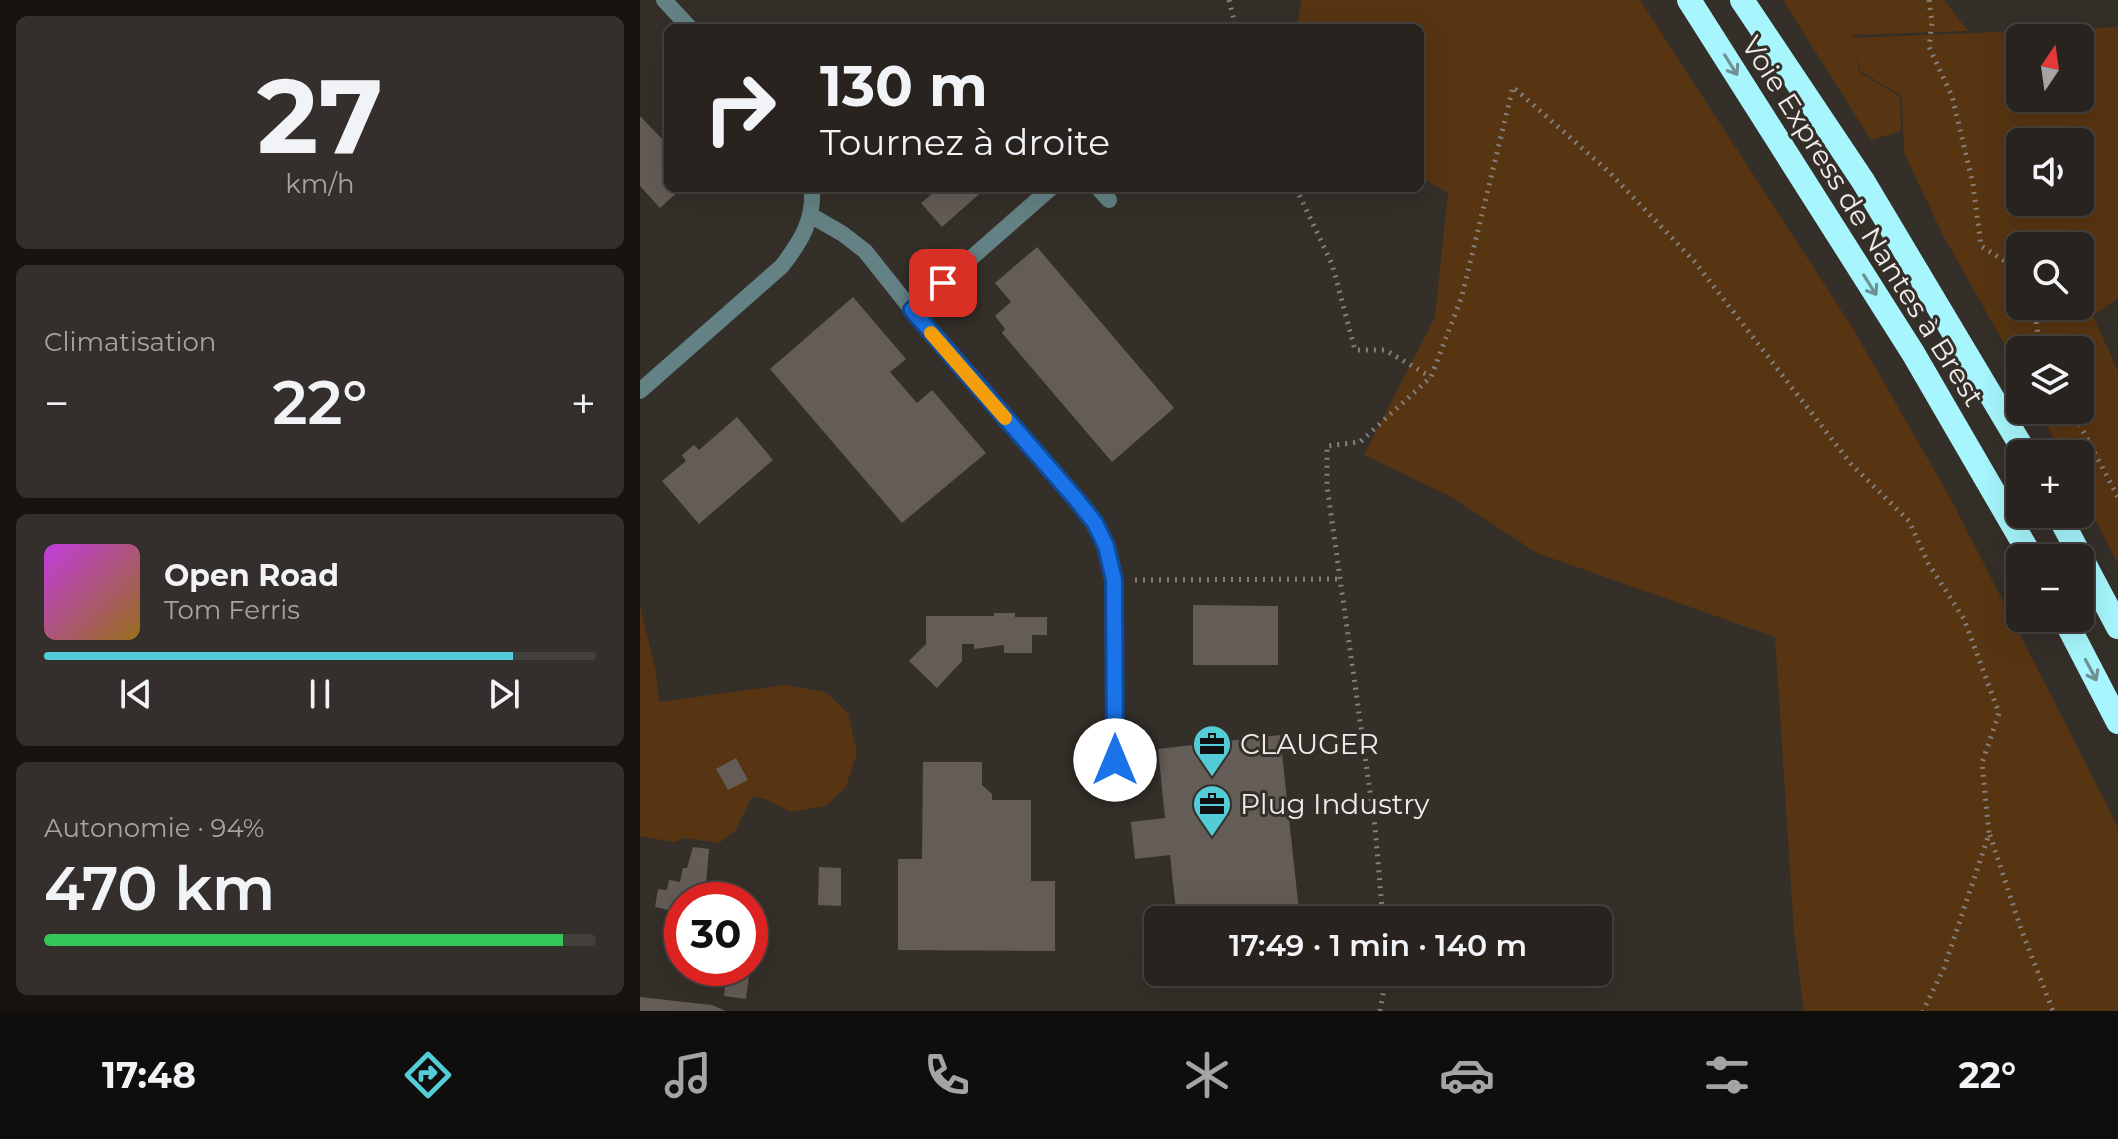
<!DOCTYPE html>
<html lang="fr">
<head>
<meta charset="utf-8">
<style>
	body { margin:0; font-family:Montserrat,sans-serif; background:#342f2c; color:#f1f3f6; height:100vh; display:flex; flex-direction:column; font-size:30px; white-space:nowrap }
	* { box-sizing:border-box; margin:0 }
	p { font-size:26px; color:#a5a4a4 }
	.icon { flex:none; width:44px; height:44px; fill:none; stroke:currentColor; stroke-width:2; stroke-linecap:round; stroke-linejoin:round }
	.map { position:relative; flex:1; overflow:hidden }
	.details { display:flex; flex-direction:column; gap:16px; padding:16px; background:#161311; width:640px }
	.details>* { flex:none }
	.guide { position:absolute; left:24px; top:24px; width:760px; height:168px; border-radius:12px; box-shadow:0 8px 32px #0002,0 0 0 2px #44403d; background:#28231f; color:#f1f3f6; overflow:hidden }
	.needle { width:52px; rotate:13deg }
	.buttons { position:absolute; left:1366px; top:24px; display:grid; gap:16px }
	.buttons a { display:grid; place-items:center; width:88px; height:88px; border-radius:12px; background:#28231f; box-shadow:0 8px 32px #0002,0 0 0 2px #44403d; font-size:40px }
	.speed { position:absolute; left:24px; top:882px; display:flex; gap:16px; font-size:40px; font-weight:700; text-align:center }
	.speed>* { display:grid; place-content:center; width:104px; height:104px; border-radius:50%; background:#28231f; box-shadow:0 8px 32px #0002,0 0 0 2px #44403d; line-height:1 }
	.speed .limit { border:12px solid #d22; background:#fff; color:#111 }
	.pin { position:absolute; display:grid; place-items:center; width:68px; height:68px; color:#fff; margin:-34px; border-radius:16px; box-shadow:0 4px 12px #0006 }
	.me { position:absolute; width:88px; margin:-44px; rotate:0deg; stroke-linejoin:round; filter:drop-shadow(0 0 6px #0008) }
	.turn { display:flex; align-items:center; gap:28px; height:168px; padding:0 24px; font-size:36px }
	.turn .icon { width:104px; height:104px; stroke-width:2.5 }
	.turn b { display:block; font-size:56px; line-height:68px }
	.big { font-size:60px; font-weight:600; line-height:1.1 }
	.details .widget { flex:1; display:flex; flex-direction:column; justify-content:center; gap:12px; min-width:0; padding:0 28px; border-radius:12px; background:#342f2c }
	.details .dial { align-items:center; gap:0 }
	.dial b { font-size:104px; line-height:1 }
	.song { display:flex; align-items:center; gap:24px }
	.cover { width:96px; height:96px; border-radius:12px; background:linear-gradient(135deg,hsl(290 70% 55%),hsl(40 70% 35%)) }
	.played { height:8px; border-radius:4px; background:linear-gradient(90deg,#52ccd6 85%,#44403d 85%) }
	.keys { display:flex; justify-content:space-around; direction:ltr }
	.heat { display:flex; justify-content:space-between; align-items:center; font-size:44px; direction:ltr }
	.charge { height:12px; border-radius:6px; background:linear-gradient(90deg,#34c759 94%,#44403d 0) }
	.trip { position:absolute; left:504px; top:906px; width:468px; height:80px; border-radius:12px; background:#28231f; box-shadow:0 8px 32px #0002,0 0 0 2px #44403d; font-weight:600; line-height:80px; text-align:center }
	.menu { display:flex; height:128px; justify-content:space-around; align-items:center; background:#100e0c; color:#a5a4a4 }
	.menu .icon { width:56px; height:56px }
	.menu .selected { color:#52ccd6 }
	.menu b { font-size:36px; color:#f1f3f6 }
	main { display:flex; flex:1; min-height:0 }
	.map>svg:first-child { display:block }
</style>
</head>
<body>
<main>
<section class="details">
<div class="widget dial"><b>27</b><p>km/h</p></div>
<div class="widget"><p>Climatisation</p>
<div class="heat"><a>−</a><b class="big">22°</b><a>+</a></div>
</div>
<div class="widget">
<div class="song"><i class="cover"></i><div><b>Open Road</b><p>Tom Ferris</p></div></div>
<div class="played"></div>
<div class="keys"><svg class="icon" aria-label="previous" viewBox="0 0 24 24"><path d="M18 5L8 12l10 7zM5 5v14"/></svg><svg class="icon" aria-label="pause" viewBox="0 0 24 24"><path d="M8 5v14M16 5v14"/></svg><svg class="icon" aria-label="next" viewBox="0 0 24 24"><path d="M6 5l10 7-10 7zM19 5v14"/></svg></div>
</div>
<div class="widget"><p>Autonomie · 94%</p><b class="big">470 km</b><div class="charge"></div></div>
</section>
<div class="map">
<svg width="1478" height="1011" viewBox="0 0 1478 1011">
	<rect width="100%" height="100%" fill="#352f29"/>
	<path fill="#573512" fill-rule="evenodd" d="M 662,0 L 1000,0 L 1212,327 L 1312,501 L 1478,827 L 1478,1011 L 1164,1011 L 1154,931 L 1135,637 L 897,553 L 808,495 L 724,455 L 795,317 L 808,193 L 780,177 L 780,28 L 656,28 Z
		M 1143,0 L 1304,0 L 1328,31 L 1213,35 L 1213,38 L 1478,27 L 1478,298 L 1453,316 L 1478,371 L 1478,564 L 1440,491 L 1440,454 L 1421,454 L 1399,410 L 1440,410 L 1440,350 L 1380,350 L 1380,372 L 1304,237 L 1264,153 L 1262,96 L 1220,71 L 1216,54 L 1219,72 L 1260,97 L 1261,131 L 1231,140 ZM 1440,38 L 1440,98 L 1380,98 L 1380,38 ZM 1380,142 L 1440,142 L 1440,202 L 1380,202 ZM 1380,246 L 1440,246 L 1440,306 L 1380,306 Z
		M 0,605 L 16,672 L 19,702 L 144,685 L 186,692 L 208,714 L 217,753 L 206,787 L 186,806 L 151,812 L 125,799 L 112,797 L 95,831 L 79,843 L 45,838 L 34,842 L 0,836 Z"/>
	<path fill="#645c56" d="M 0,116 L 28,145 L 28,188 L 42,188 L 20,208 L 0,186 Z
		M 288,188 L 346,188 L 302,227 L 281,203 L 293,193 Z
		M 397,247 L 534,408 L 472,462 L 362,333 L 365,329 L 355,316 L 371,302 L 355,283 Z
		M 213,297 L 266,359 L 250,372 L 277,403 L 292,390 L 346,453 L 262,523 L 130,369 Z
		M 97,417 L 133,460 L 59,524 L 22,481 L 46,461 L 42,455 L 54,445 L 59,450 Z
		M 553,605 L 638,606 L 638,665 L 553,665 Z
		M 354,613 L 375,613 L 375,617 L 407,617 L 407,635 L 392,635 L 392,653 L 364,653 L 364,645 L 334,649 L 334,644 L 322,644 L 322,661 L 297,688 L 269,661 L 286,644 L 286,616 L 354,616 Z
		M 640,735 L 660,920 L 537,920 L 530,855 L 495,859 L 491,822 L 525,818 L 518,749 Z
		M 96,758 L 108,780 L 88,790 L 76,769 Z
		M 283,762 L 342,762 L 342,785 L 352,794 L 352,800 L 391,800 L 391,881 L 415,881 L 415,951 L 258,950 L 258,859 L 282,859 Z
		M 53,847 L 69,849 L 66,884 L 84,887 L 82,896 L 97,900 L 42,900 L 42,913 L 15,907 L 18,889 L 27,890 L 29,880 L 40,882 L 43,868 L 47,868 Z
		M 179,867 L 201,868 L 201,906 L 178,905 Z
		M 110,901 L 119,902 L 115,926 L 110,925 Z
		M 518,923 L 518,953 L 506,954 L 503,925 Z
		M 87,968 L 110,968 L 106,999 L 84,996 Z
		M 0,997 L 72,1005 L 86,1011 L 0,1011 Z"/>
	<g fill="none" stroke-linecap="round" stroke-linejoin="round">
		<path stroke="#847f7a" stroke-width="5" stroke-dasharray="2 6" stroke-linecap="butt" d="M 589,0 L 596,28
			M 1289,0 L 1292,22 L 1289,47 L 1312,96 L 1333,184 L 1341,246 L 1380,271
			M 656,188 L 692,264 L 715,350 L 745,350 L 791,377
			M 1394,306 L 1399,342 L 1403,350
			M 1432,410 L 1478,497
			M 495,580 L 700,579
			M 1350,835 L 1381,929 L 1413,1011
			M 743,920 L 735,827 L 687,486 L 687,446 L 720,442 L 791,377 L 822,296 L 873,87 L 969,172 L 1054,261 L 1211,464 L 1269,521 L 1288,563 L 1324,619 L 1359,713 L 1342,763 L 1349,834 L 1304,968 L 1283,1011
			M 740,1011 L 747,972"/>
		<path stroke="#648285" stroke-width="16" d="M 458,188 L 469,200
			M 272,310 L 411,188"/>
		<path stroke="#648285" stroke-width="16" d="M 24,0 L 50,28
			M 172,216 L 203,234 L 225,251 L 272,310 L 455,523 L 466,546 L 474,580 L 475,760
			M 0,391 L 142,266 C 161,241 174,221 172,188"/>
		<path stroke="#a7f6fd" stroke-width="24" d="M 1049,0 L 1273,353 L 1392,558
			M 1102,0 L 1223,181 L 1386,454
			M 1418,514 L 1478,627
			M 1424,618 L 1478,722"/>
	</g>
	<defs><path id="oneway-shaft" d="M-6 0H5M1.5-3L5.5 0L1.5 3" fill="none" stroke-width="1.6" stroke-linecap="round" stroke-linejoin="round" transform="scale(2)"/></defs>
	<g stroke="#6e9293">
		<use href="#oneway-shaft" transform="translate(1091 65) rotate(58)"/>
		<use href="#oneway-shaft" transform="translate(1230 285) rotate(58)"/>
		<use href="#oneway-shaft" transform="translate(1451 670) rotate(62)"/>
	</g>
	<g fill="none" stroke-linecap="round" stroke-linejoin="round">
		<defs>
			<path id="route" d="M 303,283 L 272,310 L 436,499 L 455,523 L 466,546 L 474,580 L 475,760"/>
		</defs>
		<use href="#route" stroke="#114b97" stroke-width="20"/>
		<use href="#route" stroke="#1a73e8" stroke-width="14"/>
		<path stroke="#f59e0b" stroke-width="14" d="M 291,333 L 365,418"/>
	</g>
	<defs>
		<symbol id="office-pin" viewBox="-11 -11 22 30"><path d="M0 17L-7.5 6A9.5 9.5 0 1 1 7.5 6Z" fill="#52ccd6" stroke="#352f29"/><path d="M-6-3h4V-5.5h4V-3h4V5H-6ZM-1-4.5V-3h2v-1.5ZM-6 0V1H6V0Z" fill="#111"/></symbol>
	</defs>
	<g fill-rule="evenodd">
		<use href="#office-pin" x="550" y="722" width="44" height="60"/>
		<use href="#office-pin" x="550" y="782" width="44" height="60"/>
	</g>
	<g text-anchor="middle" stroke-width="6" stroke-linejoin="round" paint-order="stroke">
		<g font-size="28" fill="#f1ece9" stroke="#352f29">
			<text transform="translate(1223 221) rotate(58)" y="10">Voie Express de Nantes à Brest</text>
		</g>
		<g font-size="28" fill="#f1ece9" stroke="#352f29" text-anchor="start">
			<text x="600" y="754">CLAUGER</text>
			<text x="600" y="814">Plug Industry</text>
		</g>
	</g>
</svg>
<div class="buttons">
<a><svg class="needle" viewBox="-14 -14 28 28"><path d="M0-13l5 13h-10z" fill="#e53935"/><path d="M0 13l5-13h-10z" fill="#a5a4a4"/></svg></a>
<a><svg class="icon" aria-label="sound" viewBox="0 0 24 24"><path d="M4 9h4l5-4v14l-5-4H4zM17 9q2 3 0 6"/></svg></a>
<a><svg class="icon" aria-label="search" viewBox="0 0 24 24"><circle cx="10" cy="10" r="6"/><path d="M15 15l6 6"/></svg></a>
<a><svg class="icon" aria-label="layers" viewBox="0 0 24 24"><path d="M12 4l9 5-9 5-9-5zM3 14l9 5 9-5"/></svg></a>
<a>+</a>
<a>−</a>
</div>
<div class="speed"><div class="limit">30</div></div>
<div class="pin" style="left:303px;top:283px;background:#d93025"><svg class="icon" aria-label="arrive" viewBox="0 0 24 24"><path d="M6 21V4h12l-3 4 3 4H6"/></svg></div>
<svg class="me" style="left:475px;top:760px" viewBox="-20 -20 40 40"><circle r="19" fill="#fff"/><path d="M0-13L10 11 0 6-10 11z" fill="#1a73e8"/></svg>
<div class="trip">17:49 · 1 min · 140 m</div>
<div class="guide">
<div class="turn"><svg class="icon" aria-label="right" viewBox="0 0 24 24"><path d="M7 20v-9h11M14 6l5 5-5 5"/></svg><div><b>130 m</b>Tournez à droite</div></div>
</div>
</div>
</main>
<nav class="menu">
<b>17:48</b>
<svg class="icon selected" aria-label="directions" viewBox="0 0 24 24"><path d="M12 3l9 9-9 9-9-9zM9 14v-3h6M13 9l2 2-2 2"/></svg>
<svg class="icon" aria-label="music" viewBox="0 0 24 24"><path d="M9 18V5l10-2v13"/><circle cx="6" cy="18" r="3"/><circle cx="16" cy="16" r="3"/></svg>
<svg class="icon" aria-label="phone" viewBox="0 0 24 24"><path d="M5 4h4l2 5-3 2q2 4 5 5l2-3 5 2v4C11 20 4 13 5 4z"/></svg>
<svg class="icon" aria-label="climate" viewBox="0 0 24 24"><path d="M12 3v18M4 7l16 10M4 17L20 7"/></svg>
<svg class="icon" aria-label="car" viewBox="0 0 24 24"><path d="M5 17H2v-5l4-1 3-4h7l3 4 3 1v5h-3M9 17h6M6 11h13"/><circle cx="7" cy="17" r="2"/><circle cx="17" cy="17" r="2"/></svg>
<svg class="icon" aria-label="filters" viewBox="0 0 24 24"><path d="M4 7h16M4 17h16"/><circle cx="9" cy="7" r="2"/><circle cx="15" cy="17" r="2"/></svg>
<b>22°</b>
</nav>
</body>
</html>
